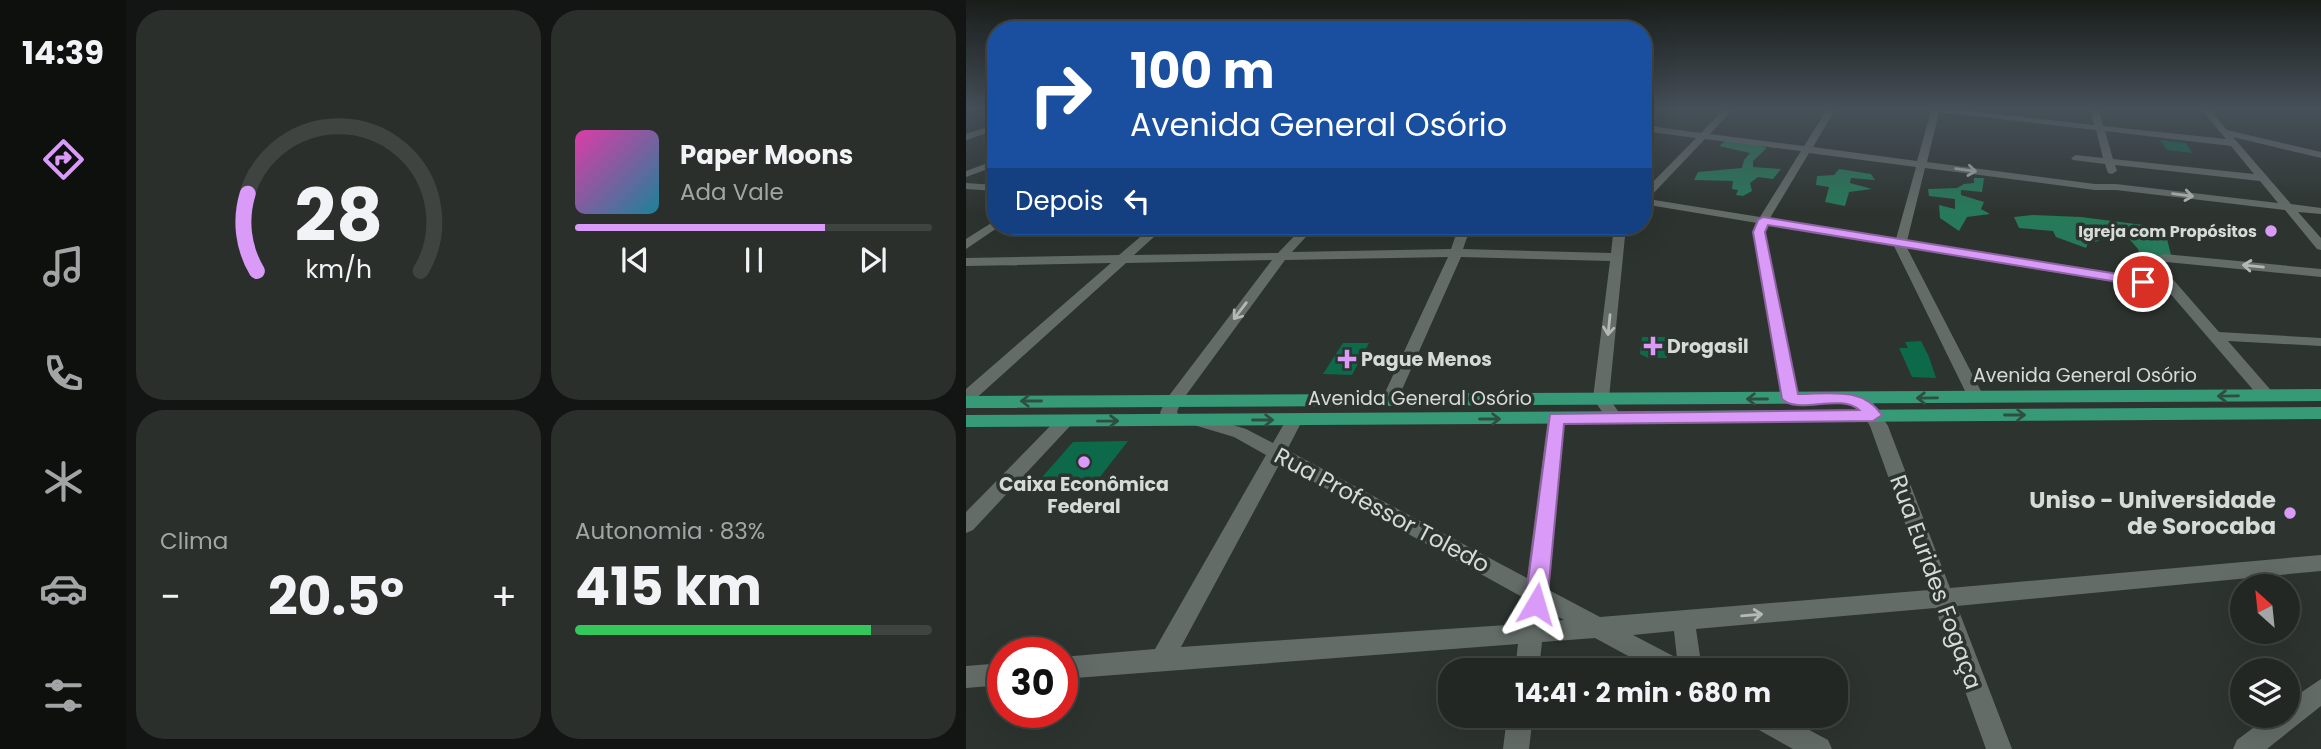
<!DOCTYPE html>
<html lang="pt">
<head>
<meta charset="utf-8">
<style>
	body { margin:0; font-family:Poppins,sans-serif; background:#2a2f2c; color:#f1f3f6; height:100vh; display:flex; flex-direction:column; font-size:26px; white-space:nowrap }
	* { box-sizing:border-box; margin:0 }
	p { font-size:23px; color:#a2a5a6 }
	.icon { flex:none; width:38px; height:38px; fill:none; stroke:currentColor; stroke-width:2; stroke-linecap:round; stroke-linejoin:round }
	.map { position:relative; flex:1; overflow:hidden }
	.side { display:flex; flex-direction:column; gap:10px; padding:10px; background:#131514; width:840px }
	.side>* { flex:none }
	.top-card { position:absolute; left:21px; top:21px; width:665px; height:214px; border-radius:28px; box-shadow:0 7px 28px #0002,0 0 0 2px #3f4441; background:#1a4fa0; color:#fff; overflow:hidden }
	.needle { width:46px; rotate:333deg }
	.controls { position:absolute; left:1264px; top:574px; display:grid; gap:14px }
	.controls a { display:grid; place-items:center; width:70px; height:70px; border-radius:50%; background:#222724; box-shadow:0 7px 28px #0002,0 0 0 2px #3f4441; font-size:35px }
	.speed { position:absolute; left:21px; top:637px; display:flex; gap:14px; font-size:35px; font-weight:700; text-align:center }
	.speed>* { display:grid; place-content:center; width:91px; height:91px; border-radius:50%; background:#222724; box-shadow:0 7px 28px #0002,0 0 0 2px #3f4441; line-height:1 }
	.speed .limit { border:10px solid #d22; background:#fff; color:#111 }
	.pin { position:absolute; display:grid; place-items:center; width:60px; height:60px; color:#fff; margin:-30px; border:4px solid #fff; border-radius:50%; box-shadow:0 2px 7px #0007 }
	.me { position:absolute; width:77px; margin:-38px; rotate:7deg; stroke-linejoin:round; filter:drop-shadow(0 0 5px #0008) }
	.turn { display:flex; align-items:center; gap:24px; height:147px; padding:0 28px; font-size:32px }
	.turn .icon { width:91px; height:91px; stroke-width:2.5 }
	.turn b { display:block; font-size:49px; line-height:60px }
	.then { display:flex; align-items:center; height:66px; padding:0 28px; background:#0003; gap:14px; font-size:26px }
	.big { font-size:52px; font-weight:700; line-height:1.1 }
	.side .widget { flex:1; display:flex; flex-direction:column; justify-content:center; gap:10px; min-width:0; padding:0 24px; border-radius:28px; background:#2a2f2c }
	.side .dial { align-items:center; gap:0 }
	.dial svg { height:182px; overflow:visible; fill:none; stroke:#3f4441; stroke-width:7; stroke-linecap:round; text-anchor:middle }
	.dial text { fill:#f1f3f6; stroke:none }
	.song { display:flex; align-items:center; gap:21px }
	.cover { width:84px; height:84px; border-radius:10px; background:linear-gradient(135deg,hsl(320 70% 55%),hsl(190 70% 35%)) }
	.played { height:7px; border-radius:4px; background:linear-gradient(90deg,#d99af8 70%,#3f4441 70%) }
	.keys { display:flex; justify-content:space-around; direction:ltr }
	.heat { display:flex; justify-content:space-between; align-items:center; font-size:38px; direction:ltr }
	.charge { height:10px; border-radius:5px; background:linear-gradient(90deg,#34c759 83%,#3f4441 0) }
	.side .tiles { flex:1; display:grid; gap:10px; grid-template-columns:repeat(2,1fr) }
	.trip { position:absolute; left:472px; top:658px; width:410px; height:70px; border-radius:28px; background:#222724; box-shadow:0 7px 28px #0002,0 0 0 2px #3f4441; font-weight:700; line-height:70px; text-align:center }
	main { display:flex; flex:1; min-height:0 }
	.tab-bar { display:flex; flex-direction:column; width:126px; justify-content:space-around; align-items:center; background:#0e100e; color:#a2a5a6 }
	.tab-bar .icon { width:49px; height:49px }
	.tab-bar .active { color:#d99af8 }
	.tab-bar b { font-size:32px; color:#f1f3f6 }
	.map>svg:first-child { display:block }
</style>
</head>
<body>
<main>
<nav class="tab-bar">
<b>14:39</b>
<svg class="icon active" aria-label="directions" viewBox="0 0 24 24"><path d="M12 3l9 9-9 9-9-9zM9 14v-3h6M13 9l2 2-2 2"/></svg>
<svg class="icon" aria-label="music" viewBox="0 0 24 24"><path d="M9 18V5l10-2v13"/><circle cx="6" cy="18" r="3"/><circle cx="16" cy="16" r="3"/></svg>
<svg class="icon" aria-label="phone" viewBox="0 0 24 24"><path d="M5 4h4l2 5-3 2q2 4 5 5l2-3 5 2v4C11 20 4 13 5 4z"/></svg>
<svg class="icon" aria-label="climate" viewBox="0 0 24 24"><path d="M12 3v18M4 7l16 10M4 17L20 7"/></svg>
<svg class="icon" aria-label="car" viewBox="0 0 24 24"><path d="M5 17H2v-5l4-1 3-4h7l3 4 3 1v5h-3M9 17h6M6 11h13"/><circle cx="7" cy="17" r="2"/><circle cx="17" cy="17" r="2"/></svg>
<svg class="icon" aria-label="filters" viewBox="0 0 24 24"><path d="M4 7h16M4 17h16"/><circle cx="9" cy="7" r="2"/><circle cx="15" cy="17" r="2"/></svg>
</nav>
<section class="side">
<div class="tiles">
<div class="widget dial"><svg viewBox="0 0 100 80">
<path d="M14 69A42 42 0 1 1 86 69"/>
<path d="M14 69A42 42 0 0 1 10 35" stroke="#d99af8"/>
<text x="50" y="56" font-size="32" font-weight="700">28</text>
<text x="50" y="72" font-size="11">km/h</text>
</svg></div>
<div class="widget">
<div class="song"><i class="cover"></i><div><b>Paper Moons</b><p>Ada Vale</p></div></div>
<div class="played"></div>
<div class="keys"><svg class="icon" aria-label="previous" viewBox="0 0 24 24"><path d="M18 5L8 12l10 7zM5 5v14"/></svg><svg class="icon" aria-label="pause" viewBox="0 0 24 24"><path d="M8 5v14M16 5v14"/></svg><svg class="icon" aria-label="next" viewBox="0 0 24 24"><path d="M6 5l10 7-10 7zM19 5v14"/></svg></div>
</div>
<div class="widget"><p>Clima</p>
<div class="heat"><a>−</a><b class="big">20.5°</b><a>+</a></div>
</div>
<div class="widget"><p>Autonomia · 83%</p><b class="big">415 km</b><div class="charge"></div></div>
</div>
</section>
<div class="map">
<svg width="1355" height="749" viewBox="0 0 1355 749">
	<rect width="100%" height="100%" fill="#2d3430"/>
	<path fill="#267a5a" d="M 759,141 L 782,142 L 801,148 L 787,161 L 787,167 L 815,169 L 807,179 L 792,177 L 784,183 L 786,191 L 777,196 L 770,195 L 772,190 L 766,189 L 767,181 L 728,180 L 732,172 L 776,168 L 778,160 L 784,153 L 753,146 Z
		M 873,169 L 905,174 L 909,180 L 885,178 L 884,183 L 906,189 L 883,192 L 879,206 L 859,202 L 863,187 L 850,185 L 851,176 L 868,175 Z
		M 1008,178 L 1018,178 L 1016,192 L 995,190 L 995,195 L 1018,202 L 1015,209 L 1024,214 L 1001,217 L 993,231 L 974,218 L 973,205 L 989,209 L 989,199 L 963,196 L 962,189 L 991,188 L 998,184 L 1008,183 Z
		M 1067,215 L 1115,217 L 1177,225 L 1201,239 L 1205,255 L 1178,265 L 1172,249 L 1159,234 L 1128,231 L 1133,241 L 1122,243 L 1120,248 L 1090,237 L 1087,231 L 1053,228 L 1048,217 Z"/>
	<path fill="#0c694a" d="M 1194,140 L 1220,143 L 1226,153 L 1201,150 Z
		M 676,337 L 699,337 L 701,358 L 682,358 L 674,354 Z
		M 955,341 L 963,357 L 970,378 L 946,377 L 933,348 L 942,348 L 939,342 Z
		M 377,343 L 403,343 L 386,375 L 357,374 Z
		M 162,441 L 130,482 L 71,483 L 107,442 Z"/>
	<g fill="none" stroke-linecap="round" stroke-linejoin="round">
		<path fill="#646c68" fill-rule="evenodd" d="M 759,108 L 768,108 L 744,134 L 838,146 L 862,108 L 870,108 L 847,147 L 951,161 L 965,111 L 953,108 L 978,108 L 1128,125 L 1124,108 L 1132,108 L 1137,126 L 1260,139 L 1234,108 L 1242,108 L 1261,130 L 1355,152 L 1355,158 L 1267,137 L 1325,204 L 1355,208 L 1355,214 L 1332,212 L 1355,238 L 1355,250 L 1351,249 L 1319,210 L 1150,190 L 1129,190 L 959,168 L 941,241 L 1162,276 L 1174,273 L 1189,258 L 1198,254 L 1355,269 L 1355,277 L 1200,262 L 1180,279 L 1194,282 L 1194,276 L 1204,276 L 1253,332 L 1355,338 L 1355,346 L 1262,341 L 1309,395 L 1301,400 L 1295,399 L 1202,291 L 941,248 L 1018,397 L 1010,402 L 1002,397 L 928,246 L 802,225 L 799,232 L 833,399 L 825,404 L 819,403 L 787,232 L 791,223 L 677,204 L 677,192 L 730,138 L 677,131 L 677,125 L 735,133 ZM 973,112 L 1130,130 L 1137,158 L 1110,155 L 1105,158 L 1107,160 L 1139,164 L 1142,173 L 1146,174 L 1151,171 L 1149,165 L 1294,181 L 1312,203 L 1150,184 L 1129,184 L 961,162 ZM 1139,131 L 1265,146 L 1288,174 L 1147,159 ZM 739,139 L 835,151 L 794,217 L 682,199 ZM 843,153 L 950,167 L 930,239 L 804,218 Z
			M 30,124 L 30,130 L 0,140 L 0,134 Z
			M 30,160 L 30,166 L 0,177 L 0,171 Z
			M 0,183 L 30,185 L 30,191 L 0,189 Z
			M 30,220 L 30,226 L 34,226 L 0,249 L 0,239 Z
			M 187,226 L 200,226 L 168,255 L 312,253 L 338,226 L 350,226 L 326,252 L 485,249 L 493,226 L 505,226 L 497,249 L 645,253 L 648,226 L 660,226 L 643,398 L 656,417 L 654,421 L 642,421 L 627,398 L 644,261 L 495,257 L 430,403 L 424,404 L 416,399 L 482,257 L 319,260 L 215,402 L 211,412 L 215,419 L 207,425 L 201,423 L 194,413 L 199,401 L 306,260 L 160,263 L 6,402 L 0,403 L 0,389 L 145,263 L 0,266 L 0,258 L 153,255 Z
			M 884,393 L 907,403 L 922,426 L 984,588 L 1355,555 L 1355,571 L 991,606 L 1046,749 L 1020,749 L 969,608 L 730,629 L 736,670 L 688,670 L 629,638 L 576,642 L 573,670 L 549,670 L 552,644 L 96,679 L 96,657 L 189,649 L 300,455 L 268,437 L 228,425 L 225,421 L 228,417 L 234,415 L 280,429 L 307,443 L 323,415 L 335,415 L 337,419 L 321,450 L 561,578 L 582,418 L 590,413 L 596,414 L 598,418 L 581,589 L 634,617 L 963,590 L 904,426 L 895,411 L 876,398 ZM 314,463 L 558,598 L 555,624 L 215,647 ZM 579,610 L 598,620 L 578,622 ZM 708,631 L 711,658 L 667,635 Z
			M 99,415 L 108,421 L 105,425 L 7,530 L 0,533 L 0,512 L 93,417 Z
			M 37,663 L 37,685 L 0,688 L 0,666 Z
			M 1355,679 L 1355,706 L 1301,749 L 1267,749 L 1271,740 L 1303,716 L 1321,716 L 1321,702 Z
			M 541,716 L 567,716 L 563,749 L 537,749 Z
			M 780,716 L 817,716 L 862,740 L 866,749 L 827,749 L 784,725 Z"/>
		<path fill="#369a79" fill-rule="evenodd" d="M 1355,389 L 1355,401 L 0,408 L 0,396 Z
			M 1355,407 L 1355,419 L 0,427 L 0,415 Z"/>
	</g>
	<defs><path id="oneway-shaft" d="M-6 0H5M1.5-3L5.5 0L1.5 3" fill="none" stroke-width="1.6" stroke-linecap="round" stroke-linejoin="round" transform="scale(1.75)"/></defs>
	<g stroke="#b4b9b6">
		<use href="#oneway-shaft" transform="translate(1000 170) rotate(8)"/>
		<use href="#oneway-shaft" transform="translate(1217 195) rotate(7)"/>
		<use href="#oneway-shaft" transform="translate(1287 266) rotate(-174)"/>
		<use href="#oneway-shaft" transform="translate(274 311) rotate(127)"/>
		<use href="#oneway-shaft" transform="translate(643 325) rotate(96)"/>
		<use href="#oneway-shaft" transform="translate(786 615) rotate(-5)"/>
	</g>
	<g stroke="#2f4e42">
		<use href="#oneway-shaft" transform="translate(1262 396) rotate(179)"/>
		<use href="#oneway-shaft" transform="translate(961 398) rotate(179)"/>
		<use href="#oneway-shaft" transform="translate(791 399) rotate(-180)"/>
		<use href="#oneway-shaft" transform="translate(65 401) rotate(180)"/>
		<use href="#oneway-shaft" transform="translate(1049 415)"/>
		<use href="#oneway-shaft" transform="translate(524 419)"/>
		<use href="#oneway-shaft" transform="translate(297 420)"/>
		<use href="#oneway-shaft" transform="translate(142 421) rotate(-1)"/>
	</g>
	<linearGradient id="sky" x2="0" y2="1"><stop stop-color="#191d1a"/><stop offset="0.51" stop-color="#465059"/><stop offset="1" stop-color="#465059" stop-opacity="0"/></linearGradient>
	<rect width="1355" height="213" fill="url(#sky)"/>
	<path fill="#d99af8" stroke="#8d64a1" stroke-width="2" d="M 797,217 L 1177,278 L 1183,282 L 1177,286 L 802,225 L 799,232 L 832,394 C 863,394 896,386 916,415 L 907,421 L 598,424 L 581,604 L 578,611 L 570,614 L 562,611 L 559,604 L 584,414 L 893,410 C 875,393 831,415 816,399 L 787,232 L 792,220 Z"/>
	<g fill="#d99af8" stroke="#2d3430" stroke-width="2.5">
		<circle cx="1305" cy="231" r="7"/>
		<path d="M683.5 335.5h7v7h7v7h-7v7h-7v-7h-7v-7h7z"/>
		<path d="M377.5 348.5h7v7h7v7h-7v7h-7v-7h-7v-7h7z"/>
		<circle cx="118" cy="462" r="7"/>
		<circle cx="1324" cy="513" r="7"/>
	</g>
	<g text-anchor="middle" stroke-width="7" stroke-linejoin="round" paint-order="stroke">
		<g font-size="16" font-weight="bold" fill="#d6dad8" stroke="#2d3430" text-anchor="end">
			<text x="1291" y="237">Igreja com Propósitos</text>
		</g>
		<g font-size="19" font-weight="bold" fill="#d6dad8" stroke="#2d3430" text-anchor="start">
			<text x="701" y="353">Drogasil</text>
			<text x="395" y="366">Pague Menos</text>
			<text x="118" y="491" text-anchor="middle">Caixa Econômica<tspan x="118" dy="22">Federal</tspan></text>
		</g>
		<g font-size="19" fill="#d6dad8" stroke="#2d3430">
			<text x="1119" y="382">Avenida General Osório</text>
			<text x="454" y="405">Avenida General Osório</text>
		</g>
		<g font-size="23" font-weight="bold" fill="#d6dad8" stroke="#2d3430" text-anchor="end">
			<text x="1310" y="508">Uniso - Universidade<tspan x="1310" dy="26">de Sorocaba</tspan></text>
		</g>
		<g font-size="23" fill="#d6dad8" stroke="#2d3430">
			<text transform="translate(416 510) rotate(28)" y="8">Rua Professor Toledo</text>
			<text transform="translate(970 582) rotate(70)" y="8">Rua Eurides Fogaça</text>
		</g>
	</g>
</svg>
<div class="controls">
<a><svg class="needle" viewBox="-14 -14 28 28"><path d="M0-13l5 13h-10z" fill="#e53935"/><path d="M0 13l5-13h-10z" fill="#a2a5a6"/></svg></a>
<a><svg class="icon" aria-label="layers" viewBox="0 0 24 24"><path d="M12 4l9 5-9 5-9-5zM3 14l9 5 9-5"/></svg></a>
</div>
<div class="speed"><div class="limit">30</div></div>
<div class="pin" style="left:1177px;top:282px;background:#d93025"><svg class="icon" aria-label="arrive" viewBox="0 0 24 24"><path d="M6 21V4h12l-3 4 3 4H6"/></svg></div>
<svg class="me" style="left:570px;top:604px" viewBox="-20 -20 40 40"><path d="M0-17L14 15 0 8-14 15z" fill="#d99af8" stroke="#fff" stroke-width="4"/></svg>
<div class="trip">14:41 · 2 min · 680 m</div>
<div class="top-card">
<div class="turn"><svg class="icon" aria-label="right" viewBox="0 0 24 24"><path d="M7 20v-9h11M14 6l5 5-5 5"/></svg><div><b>100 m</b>Avenida General Osório</div></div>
<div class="then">Depois<svg class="icon" aria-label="left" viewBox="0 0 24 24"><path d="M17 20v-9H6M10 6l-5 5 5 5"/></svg></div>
</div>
</div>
</main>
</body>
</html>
